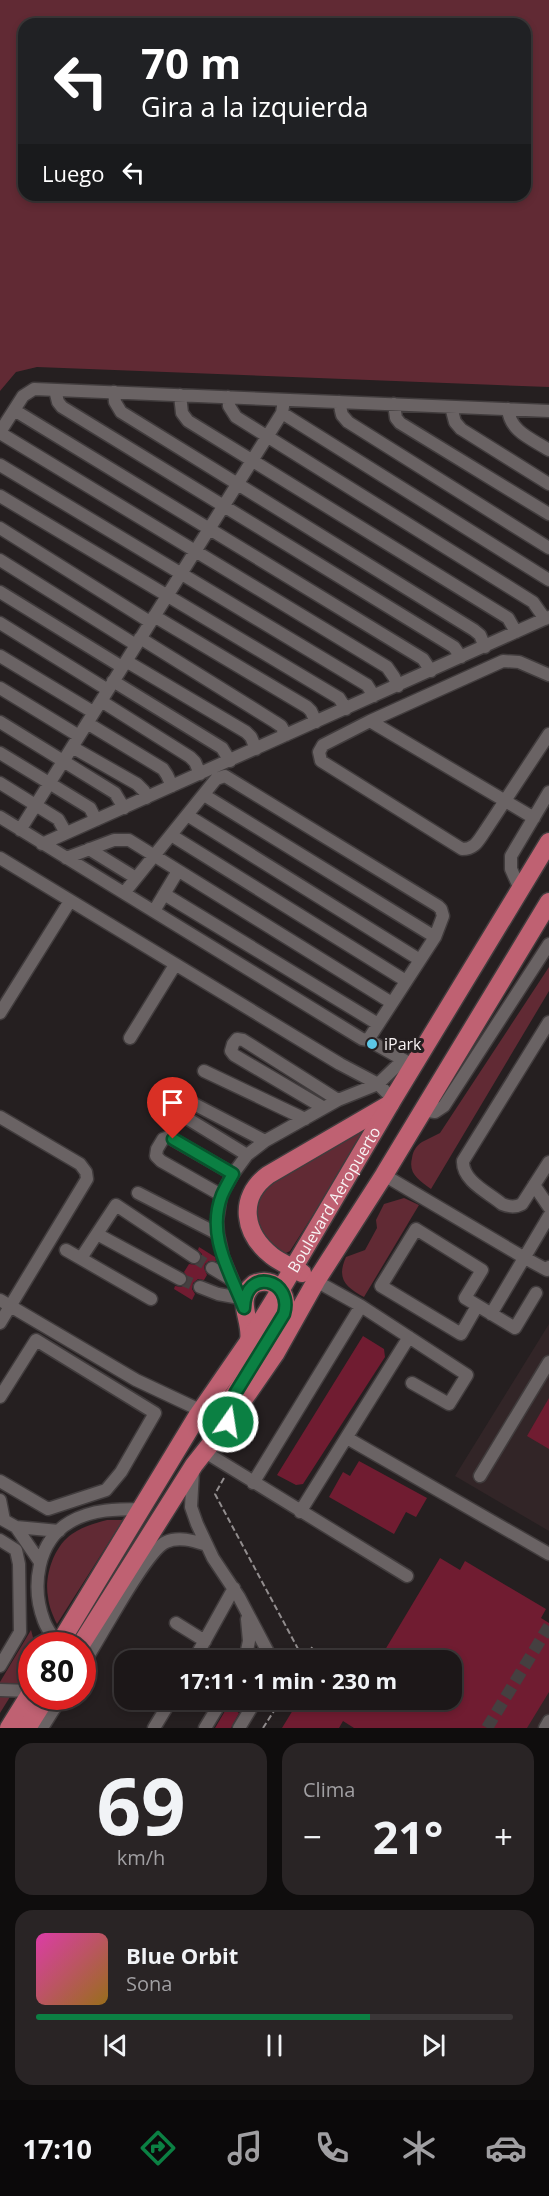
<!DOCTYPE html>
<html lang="es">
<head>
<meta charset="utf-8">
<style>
	body { margin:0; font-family:"Open Sans",sans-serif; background:#292425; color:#f1f3f6; height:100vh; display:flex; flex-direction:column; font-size:22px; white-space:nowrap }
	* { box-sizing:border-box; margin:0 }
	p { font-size:20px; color:#a09fa2 }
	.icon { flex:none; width:33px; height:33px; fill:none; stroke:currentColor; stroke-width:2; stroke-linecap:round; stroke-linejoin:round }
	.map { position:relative; height:1728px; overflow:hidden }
	.sheet { display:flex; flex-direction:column; gap:15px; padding:15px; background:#0f0d0d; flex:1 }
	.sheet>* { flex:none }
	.banner { position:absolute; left:18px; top:18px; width:513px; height:183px; border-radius:18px; box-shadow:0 3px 9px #0003,0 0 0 2px #3a3637; background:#202124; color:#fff; overflow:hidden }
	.speed { position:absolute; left:18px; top:1632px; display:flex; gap:12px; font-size:30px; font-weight:700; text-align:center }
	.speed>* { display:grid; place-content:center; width:78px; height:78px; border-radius:50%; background:#1c1718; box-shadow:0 3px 9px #0003,0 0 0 2px #3a3637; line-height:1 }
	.speed .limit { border:9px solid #d22; background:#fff; color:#111 }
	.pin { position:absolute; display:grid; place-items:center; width:51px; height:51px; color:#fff; margin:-62px -26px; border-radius:50% 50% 50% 0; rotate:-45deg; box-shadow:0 0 6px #0007 }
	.pin .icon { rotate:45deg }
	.me { position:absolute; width:66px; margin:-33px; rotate:13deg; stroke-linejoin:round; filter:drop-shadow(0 0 4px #0008) }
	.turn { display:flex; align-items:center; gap:21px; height:126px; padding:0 24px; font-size:27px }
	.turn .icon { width:78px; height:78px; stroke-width:2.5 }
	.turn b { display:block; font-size:42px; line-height:51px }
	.then { display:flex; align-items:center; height:57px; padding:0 24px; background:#0003; gap:12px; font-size:22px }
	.big { font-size:45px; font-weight:700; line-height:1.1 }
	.sheet .tile { flex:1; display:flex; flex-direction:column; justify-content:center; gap:9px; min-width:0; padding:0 21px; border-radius:18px; background:#292425 }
	.sheet .dial { align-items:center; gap:0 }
	.dial b { font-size:78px; line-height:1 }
	.song { display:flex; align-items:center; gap:18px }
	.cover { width:72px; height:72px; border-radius:9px; background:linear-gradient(135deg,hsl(320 70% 55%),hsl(40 70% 35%)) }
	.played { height:6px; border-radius:3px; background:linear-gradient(90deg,#0b8043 70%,#3a3637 70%) }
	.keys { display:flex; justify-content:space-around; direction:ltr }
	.heat { display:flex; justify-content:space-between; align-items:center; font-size:33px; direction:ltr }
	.sheet .tiles { flex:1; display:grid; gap:15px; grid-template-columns:1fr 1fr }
	.tile:last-child { grid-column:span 2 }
	.trip { position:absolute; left:114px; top:1650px; width:348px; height:60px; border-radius:18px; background:#1c1718; box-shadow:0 3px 9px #0003,0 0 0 2px #3a3637; font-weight:700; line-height:60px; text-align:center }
	.tabs { display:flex; height:96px; justify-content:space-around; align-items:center; background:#0b090a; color:#a09fa2 }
	.tabs .icon { width:42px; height:42px }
	.tabs .on { color:#0b8043 }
	.tabs b { font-size:27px; color:#f1f3f6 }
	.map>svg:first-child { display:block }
</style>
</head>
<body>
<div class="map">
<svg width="549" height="1728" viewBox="0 0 549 1728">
	<rect width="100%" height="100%" fill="#251f20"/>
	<path fill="#322527" d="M 549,1324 L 549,1531 L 455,1476 Z
		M 549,1678 L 549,1728 L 519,1728 Z"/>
	<path fill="#612a34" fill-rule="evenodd" d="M 0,0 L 549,0 L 549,387 L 37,367 L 16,372 L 0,391 ZM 24,24 L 525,24 L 525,195 L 24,195 Z
		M 549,967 L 549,991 L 431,1189 C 419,1180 408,1174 412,1158 C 413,1151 416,1146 422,1142 C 428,1139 434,1136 440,1133 Z
		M 373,1121 L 290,1251 L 284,1254 C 259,1235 250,1215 265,1186 Z
		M 404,1198 L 419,1205 L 364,1297 C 346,1287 336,1279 346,1257 L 365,1250 L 377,1228 L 376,1220 L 384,1204 Z
		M 107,1520 L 123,1520 L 57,1624 C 53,1616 49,1607 48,1597 C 44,1576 54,1546 72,1534 C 82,1527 95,1523 107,1520 Z
		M 31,1630 L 35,1645 L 32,1646 L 31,1663 L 0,1713 L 0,1682 Z"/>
	<path fill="#701c31" d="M 199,1247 L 215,1257 L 216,1261 L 209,1261 L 205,1264 L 204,1268 L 207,1275 L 204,1280 L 198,1279 L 193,1283 L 192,1289 L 195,1294 L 192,1300 L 174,1289 L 175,1286 L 181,1287 L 187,1283 L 188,1278 L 184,1272 L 189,1264 L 197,1265 L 201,1261 L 202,1254 L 198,1250 Z
		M 363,1336 L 384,1349 L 385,1357 L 303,1484 L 296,1485 L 277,1475 Z
		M 549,1398 L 549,1449 L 527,1436 Z
		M 359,1461 L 427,1498 L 416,1517 L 406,1512 L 394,1534 L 329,1497 L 343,1472 L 350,1476 Z
		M 440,1558 L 460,1570 L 465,1561 L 546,1609 L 541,1618 L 549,1623 L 549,1692 L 527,1728 L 354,1728 L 343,1721 L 339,1728 L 282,1728 L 299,1700 L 452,1700 L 452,1660 L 379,1660 Z
		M 228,1706 L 239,1713 L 231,1728 L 215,1728 Z"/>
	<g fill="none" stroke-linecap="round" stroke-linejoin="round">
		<path stroke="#453f40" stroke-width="12" stroke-dasharray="12 6" stroke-linecap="butt" d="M 194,1257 L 212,1268
			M 180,1279 L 200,1287
			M 487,1728 L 549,1626"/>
		<defs>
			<path id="minor" d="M 55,390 L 58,402 L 62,407 L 454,647 L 461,657
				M 114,392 L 115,402 L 121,412 L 474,630 L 480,635 L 485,647
				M 180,395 L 182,413 L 188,421 L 508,618 L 516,632
				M 228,397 L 229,406 L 236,417 L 533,602 L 545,619
				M 339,402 L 342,415 L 348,422 L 549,548
				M 394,404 L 396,418 L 400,423 L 549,514
				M 451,407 L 455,422 L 461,429 L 549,484
				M 508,409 C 510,432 532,439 549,450
				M 14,410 L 423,659 L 431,671
				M 282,413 L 549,580
				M 0,432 L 23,396 L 34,389 L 549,411
				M 0,433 L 387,667 L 394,677 L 398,686
				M 0,465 L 367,685 L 374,696
				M 0,496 L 339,698 L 346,709
				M 0,528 L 150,622
				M 0,560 L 136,645
				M 0,592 L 122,667
				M 154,616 L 307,707 L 311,711 L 316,722
				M 0,623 L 108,690
				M 140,638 L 275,722 L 281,726 L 286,735
				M 0,656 L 93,712
				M 126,661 L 246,732 L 251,737 L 256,749
				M 549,675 L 519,662 L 503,661 L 370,721 L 323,745 L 319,752 L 321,761 L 462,849 C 475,849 478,841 485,831 L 549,734
				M 113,681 L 222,748 L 230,761
				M 0,688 L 79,736
				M 101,701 L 190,757 L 195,762 L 200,774
				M 370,721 L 534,818
				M 0,722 L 115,793 L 124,808
				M 87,723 L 163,769 L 167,775 L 172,786
				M 72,747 L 137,784 L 144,791 L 146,798
				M 0,753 L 90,808 L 96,820
				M 0,783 L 58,819 L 66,833
				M 204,795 L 435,937
				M 187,815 L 420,960
				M 0,817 L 362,1039 L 368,1040 L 435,937 L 443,916 L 441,909 L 438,906 L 225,776 L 216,779 L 124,893
				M 20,830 L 282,413 L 284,400
				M 171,835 L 406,981
				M 42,844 L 549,617
				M 89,849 L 136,878
				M 0,858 L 340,1064 L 378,1084 L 393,1099
				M 66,858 L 114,840 L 129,840 L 392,1003
				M 520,889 L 511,869 L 511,856 L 549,792
				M 164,894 L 378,1024
				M 154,911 L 178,871
				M 0,1013 L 70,901
				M 549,1022 L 463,1161 C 462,1181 489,1193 502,1204 C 509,1207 515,1208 522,1204 L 549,1162
				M 130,1038 L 175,965
				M 368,1040 L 409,1063
				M 204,1071 L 305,1119
				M 324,1108 L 234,1055 L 231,1051 L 233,1044 L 237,1039 L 243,1040 L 338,1100
				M 422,1110 L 435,1112 L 444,1106 L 549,944
				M 0,1117 L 80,1164 L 86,1172 L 87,1179 L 0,1323
				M 247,1155 L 185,1117 L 179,1112 L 181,1107 L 186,1102 L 192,1103 L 265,1141
				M 384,1175 L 523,1257 L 547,1270 L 549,1267
				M 534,1185 L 549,1207
				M 138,1193 L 218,1234
				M 221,1195 L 161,1161 L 156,1156 L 157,1149 L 163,1139 L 169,1137 L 233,1174
				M 97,1234 L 180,1279
				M 66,1250 L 151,1299
				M 81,1258 L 116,1205 L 194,1257
				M 212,1268 L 232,1280
				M 316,1281 L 361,1306 L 467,1375 L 449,1404 L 412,1383
				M 200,1287 L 218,1294 L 240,1298
				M 0,1300 L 136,1380 L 202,1411 L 226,1425
				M 477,1306 L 461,1334 L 381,1286 L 416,1229 L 482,1270 L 465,1298 L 515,1328 L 536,1293
				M 244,1307 L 223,1257 L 218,1234 L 217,1221 L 221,1195 L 233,1174 L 247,1155 L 265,1141 L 338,1100 L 378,1084 L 403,1060
				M 491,1314 L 549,1216
				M 0,1397 L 36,1340 L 155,1413 L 121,1472 L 106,1490 L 48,1509 L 0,1481
				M 347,1438 L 549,1554
				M 205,1452 L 407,1576
				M 193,1471 L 191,1507 L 197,1524 L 213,1558 L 239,1597 L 269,1654 L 269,1660
				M 480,1476 L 549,1362
				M 253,1483 L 361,1306
				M 0,1500 L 4,1520
				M 300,1512 L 409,1337
				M 0,1518 L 16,1527 L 40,1562
				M 16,1527 L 59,1531
				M 0,1540 L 16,1550 L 19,1564 L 20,1632 L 0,1666
				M 176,1623 L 205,1641
				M 58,1645 C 53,1637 47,1629 44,1621 C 31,1587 37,1541 70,1522 C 92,1509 118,1509 142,1509
				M 90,1653 C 104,1631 147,1550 166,1542 C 179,1536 194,1541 207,1545
				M 194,1660 L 234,1588
				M 245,1660 L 249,1641 L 247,1619
				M 82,1666 L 90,1653 L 88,1646
				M 0,1690 L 31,1691
				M 42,1728 L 62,1696
				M 154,1728 L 171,1700
				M 205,1728 L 222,1700
				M 239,1728 L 256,1700
				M 545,1728 L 549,1721"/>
			<g id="highway">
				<path d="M 302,1273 C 292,1267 281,1263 272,1256 C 244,1234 237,1198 268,1175 L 390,1104"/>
				<path d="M 231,1400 L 284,1314 C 290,1295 275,1275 254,1284 C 234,1300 253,1321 249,1341"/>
				<path id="s1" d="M 58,1646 L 198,1415 L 249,1341 L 281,1289 L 393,1099 L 549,842"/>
				<path d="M 80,1646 L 194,1465 L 228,1422 L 275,1354 L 316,1281 L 384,1175 L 549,902"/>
				<path d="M 9,1728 L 32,1691"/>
				<path d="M 27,1728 L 47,1696"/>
			</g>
		</defs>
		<use href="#minor" stroke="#413c3d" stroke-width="15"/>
		<use href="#highway" stroke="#413c3d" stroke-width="21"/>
		<path stroke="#928d8e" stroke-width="2" stroke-dasharray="6 3" stroke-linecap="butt" d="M 224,1478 L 215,1494 L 304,1660 L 313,1646
			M 195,1700 L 206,1706
			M 263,1728 L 281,1700"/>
		<use href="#minor" stroke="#6a6364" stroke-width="12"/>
		<use href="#highway" stroke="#bf6172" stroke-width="18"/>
	</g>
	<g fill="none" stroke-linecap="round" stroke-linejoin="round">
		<defs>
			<path id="route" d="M 173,1139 L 233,1174 C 229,1181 225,1188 222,1195 C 206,1235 230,1272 244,1308 C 245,1266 294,1279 284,1314 L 236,1392 L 229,1407 L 228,1422"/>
		</defs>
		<use href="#route" stroke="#07532c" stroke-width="15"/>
		<use href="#route" stroke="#0b8043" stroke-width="10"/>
	</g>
	<circle fill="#5cc7e7" stroke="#251f20" stroke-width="2" cx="372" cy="1044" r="6"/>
	<g text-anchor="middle" stroke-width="6" stroke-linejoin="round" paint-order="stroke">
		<g font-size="16" fill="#f8f3f4" stroke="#251f20" text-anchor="start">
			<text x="384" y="1050">iPark</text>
		</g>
		<g font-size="16" fill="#f8f3f4" stroke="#251f20">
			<text dy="6" stroke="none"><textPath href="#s1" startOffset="525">Boulevard Aeropuerto</textPath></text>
		</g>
	</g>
</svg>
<div class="speed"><div class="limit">80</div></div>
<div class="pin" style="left:173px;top:1139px;background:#d93025"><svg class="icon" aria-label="arrive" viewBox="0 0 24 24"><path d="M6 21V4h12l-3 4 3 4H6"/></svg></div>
<svg class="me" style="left:228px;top:1422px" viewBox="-20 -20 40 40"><circle r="17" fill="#0b8043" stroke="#fff" stroke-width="3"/><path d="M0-11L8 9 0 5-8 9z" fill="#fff"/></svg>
<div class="trip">17:11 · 1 min · 230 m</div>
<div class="banner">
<div class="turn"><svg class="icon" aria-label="left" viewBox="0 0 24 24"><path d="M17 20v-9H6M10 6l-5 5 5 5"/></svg><div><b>70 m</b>Gira a la izquierda</div></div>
<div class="then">Luego<svg class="icon" aria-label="left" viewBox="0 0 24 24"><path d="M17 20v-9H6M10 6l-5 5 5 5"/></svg></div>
</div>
</div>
<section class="sheet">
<div class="tiles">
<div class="tile dial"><b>69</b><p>km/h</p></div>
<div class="tile"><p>Clima</p>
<div class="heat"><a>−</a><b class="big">21°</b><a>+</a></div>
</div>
<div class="tile">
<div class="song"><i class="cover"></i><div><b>Blue Orbit</b><p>Sona</p></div></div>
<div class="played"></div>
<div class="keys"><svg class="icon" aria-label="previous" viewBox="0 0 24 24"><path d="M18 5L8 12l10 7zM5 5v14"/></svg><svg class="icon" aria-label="pause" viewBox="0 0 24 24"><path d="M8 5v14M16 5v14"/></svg><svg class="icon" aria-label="next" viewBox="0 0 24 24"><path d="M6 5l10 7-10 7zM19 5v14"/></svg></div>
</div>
</div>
</section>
<nav class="tabs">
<b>17:10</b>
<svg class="icon on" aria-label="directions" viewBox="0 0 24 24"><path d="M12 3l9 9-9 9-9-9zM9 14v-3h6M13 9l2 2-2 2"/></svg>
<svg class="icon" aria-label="music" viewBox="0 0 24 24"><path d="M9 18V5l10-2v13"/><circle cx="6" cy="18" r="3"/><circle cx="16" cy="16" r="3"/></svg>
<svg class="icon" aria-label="phone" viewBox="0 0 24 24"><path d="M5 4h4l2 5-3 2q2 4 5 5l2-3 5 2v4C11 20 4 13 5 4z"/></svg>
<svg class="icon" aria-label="climate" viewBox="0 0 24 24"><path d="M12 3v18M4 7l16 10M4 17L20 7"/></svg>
<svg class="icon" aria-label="car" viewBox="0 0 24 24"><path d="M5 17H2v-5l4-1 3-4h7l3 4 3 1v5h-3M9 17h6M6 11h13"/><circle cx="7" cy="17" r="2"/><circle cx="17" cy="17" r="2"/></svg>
</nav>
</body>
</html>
